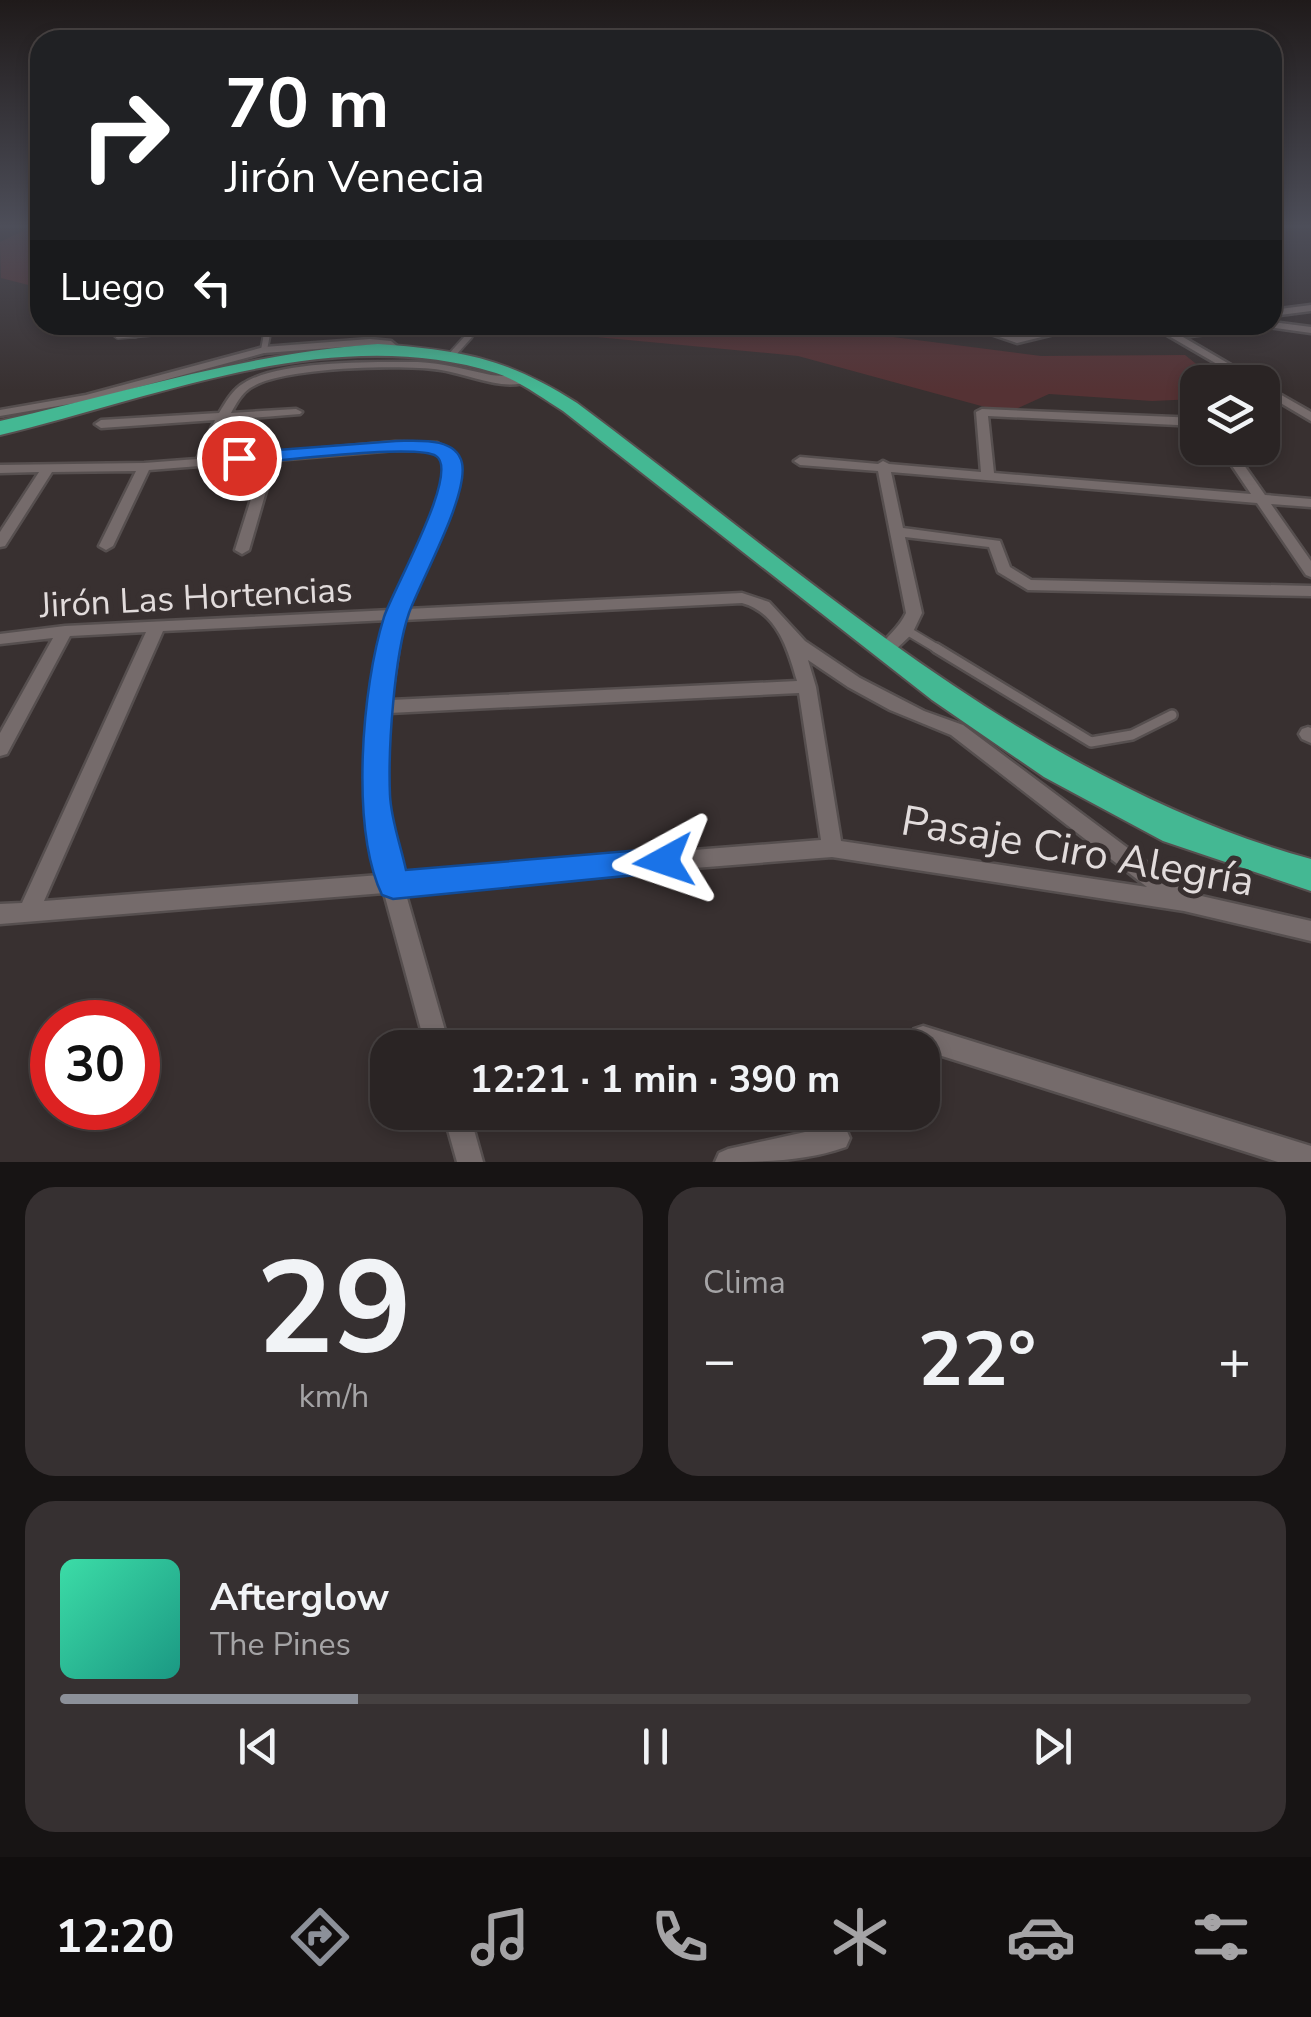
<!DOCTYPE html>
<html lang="es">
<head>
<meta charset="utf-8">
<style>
	body { margin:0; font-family:"Nunito Sans",sans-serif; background:#363031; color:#f1f3f6; height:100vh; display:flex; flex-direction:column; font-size:38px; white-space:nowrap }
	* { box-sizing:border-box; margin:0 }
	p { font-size:32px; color:#a5a4a6 }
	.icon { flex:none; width:55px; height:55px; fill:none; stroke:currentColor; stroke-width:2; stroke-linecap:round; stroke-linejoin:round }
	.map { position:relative; height:1162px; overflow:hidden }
	.drawer { display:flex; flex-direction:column; gap:25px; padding:25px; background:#171414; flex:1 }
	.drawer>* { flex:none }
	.banner { position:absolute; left:30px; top:30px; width:1252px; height:305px; border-radius:30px; box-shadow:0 5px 15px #0003,0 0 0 2px #464141; background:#202124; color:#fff; overflow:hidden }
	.buttons { position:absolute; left:1180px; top:365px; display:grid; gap:20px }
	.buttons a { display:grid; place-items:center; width:100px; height:100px; border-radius:20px; background:#2a2424; box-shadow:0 5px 15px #0003,0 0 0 2px #464141; font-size:50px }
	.speed { position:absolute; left:30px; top:1000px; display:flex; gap:20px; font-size:50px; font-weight:700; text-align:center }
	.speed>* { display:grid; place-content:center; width:130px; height:130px; border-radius:50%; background:#2a2424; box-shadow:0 5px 15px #0003,0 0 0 2px #464141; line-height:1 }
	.speed .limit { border:15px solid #d22; background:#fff; color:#111 }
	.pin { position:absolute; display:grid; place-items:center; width:85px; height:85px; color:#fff; margin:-42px; border:5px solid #fff; border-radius:50%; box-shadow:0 2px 10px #0007 }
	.me { position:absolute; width:110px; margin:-55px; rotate:265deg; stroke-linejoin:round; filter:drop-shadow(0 0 8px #0008) }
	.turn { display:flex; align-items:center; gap:35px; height:210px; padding:0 30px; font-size:45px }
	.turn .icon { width:130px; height:130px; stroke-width:2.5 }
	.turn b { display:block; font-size:70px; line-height:85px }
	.then { display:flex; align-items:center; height:95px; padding:0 30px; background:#0003; gap:20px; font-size:38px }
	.big { font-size:75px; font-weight:700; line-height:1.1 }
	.drawer .card { flex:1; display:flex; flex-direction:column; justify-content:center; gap:15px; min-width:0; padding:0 35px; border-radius:30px; background:#363031 }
	.drawer .dial { align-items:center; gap:0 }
	.dial b { font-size:130px; line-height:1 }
	.song { display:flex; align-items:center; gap:30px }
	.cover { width:120px; height:120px; border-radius:15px; background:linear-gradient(135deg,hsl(160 70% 55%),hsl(170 70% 35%)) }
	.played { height:10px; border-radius:5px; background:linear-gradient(90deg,#8c9099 25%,#464141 25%) }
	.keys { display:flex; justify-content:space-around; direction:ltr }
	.heat { display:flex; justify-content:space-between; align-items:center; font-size:55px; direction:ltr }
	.drawer .tiles { flex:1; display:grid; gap:25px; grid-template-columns:1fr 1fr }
	.card:last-child { grid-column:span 2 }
	.trip { position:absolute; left:370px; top:1030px; width:570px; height:100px; border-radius:30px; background:#2a2424; box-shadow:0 5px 15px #0003,0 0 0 2px #464141; font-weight:700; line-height:100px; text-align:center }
	.tab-bar { display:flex; height:160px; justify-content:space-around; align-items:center; background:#110e0e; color:#a5a4a6 }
	.tab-bar .icon { width:70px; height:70px }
	.tab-bar .current { color:#8c9099 }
	.tab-bar b { font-size:45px; color:#f1f3f6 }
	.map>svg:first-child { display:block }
</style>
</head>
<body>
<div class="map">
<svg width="1311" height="1162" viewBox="0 0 1311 1162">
	<rect width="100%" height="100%" fill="#383030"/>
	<path fill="#553234" d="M 29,228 L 40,228 L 40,288 L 1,278 L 0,242 Z
		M 469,325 L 800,325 L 1041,356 L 1185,355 L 1219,382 L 1198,382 L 1197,399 L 1152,401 L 1049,394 L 1007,413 L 798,356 Z"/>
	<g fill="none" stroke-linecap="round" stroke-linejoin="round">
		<defs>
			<path id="service-far3" d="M 110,325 L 118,336 L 239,325
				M 265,325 L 266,337"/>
			<path id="service-far2" d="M 117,334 L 135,334
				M 264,350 L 267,334
				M 451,356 L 469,336"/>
			<path id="service-far1" d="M 906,630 L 941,651"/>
			<path id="service" d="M 936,648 L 1091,742 L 1132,735 L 1172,715"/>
			<path id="minor" d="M 1311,305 L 1311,311 L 1272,316 L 1272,310 Z
				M 1272,322 L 1311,327 L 1311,333 L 1269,327 L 1267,325 L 1272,325 Z
				M 964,325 C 984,325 1002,337 1019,337 C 1041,336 1065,325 1091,325 L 1017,343 Z
				M 1150,325 L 1162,325 L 1174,332 L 1228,325 L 1256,325 L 1251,328 L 1183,337 L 1260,382 L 1248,382 Z
				M 370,339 L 391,341 L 404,352 L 399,355 L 384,346 L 370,345 L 264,353 L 87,401 L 0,416 L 0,410 L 86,395 L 264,347 Z
				M 418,362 C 443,363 467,370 491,375 C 505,377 520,375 531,380 C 507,393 468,374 441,370 C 403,364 281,367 250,388 C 241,394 236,404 231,413 L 296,409 L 302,412 L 300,414 L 227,420 L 210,458 L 395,442 L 437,443 L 454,453 L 459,467 L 450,508 L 407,609 L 742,593 L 769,602 L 805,641 L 860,678 L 924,711 L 963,725 L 1188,893 L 1311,921 L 1311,941 L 1184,911 L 832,857 L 405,891 L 450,1048 L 426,1048 L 384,893 L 0,924 L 0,904 L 22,903 L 146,632 L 70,636 L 7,754 L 0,756 L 0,733 L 53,638 L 0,644 L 0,634 L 65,626 L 391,610 C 406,577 453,490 444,458 L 434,451 L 395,450 L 275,460 L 249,550 L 242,554 L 235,550 L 263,461 L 149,470 L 113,546 L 106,550 L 99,546 L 136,471 L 52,472 L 5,546 L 0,547 L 0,532 L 39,472 L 0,473 L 0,465 L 144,463 L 197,459 L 215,420 L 101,428 L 95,424 L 101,420 L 219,413 C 226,402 232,390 244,383 C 281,360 374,362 418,362 ZM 742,603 C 778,613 788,650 797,681 L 391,700 L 403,620 ZM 388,620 L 372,707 L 365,798 L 380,875 L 44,901 L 163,631 ZM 808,660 L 848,687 L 890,710 L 951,735 L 1147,887 L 841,841 L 816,687 ZM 799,693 L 821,840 L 401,873 L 385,798 L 389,713 Z
				M 1262,384 L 1311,412 L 1311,421 L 1262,392 Z
				M 982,409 L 1198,418 L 1198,426 L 988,416 L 994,473 L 1251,494 L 1220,448 L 1232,448 L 1265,495 L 1311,499 L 1311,507 L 1271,504 L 1311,561 L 1311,577 L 1306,575 L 1257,503 L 891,472 L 903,528 L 1000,541 L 1010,567 L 1031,580 L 1311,586 L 1311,596 L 1028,590 L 998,572 L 989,547 L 905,537 L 922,613 L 912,634 L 892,653 L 880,653 L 878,649 C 887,636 899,628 906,613 L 878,471 L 800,465 L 794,461 L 800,457 L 878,464 L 883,461 L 889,464 L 981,472 L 976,412 Z
				M 1308,727 L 1311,728 L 1311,743 L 1302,739 L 1299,734 L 1302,729 Z
				M 923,1026 L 1311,1146 L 1311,1162 L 1278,1162 L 923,1050 L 922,1048 L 914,1047 L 911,1038 L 914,1029 Z
				M 443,1112 L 469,1112 L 483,1162 L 457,1162 Z
				M 837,1125 L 846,1129 L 850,1138 L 846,1147 C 804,1162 759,1162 715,1162 L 719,1153 L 728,1149 Z"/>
			<path id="trunk" d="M 378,344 C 460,350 507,358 577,403 C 807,574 1029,781 1311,859 L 1311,891 L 1163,841 L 1044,777 L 932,700 L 563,411 C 542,398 520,381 496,373 C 332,322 159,397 0,435 L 0,421 C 126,392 248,353 378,344 Z"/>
		</defs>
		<use href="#service-far3" stroke="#564f4f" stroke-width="8"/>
		<use href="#service-far2" stroke="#564f4f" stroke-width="10"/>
		<use href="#service-far1" stroke="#564f4f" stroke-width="12"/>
		<use href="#service" stroke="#564f4f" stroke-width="14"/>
		<use href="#minor" stroke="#564f4f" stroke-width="5"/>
		<use href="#trunk" stroke="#564f4f" stroke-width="4"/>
		<use href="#service-far3" stroke="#756b6b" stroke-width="5"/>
		<use href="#service-far2" stroke="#756b6b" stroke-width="6"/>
		<use href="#service-far1" stroke="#756b6b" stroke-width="8"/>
		<use href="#service" stroke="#756b6b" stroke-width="9"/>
		<use href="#minor" fill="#756b6b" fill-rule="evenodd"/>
		<use href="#trunk" fill="#44b893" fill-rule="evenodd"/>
	</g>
	<linearGradient id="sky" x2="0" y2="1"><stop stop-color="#1f1a1a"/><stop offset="0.58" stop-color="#4d4e59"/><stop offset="1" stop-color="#4d4e59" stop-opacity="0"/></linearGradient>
	<rect width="1311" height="390" fill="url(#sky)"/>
	<path fill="#1a73e8" stroke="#114b97" stroke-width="2.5" d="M 396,441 C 416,441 456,436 462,463 C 469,495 421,580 409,613 C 394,657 388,749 390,795 C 391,820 401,846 406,870 L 664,848 L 676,852 L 680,861 L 676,871 L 393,899 L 382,895 C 350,827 362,687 384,617 C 392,591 461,471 436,456 C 417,443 271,462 239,464 L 230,458 L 239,453 Z"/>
	<g text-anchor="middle" stroke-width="10" stroke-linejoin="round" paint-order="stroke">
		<g font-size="35" fill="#e2dcdc" stroke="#383030">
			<text transform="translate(196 597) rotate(-3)" y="12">Jirón Las Hortencias</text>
		</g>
		<g font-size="42" fill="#e2dcdc" stroke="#383030">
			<text transform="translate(1078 850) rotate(10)" y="15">Pasaje Ciro Alegría</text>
		</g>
	</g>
</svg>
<div class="buttons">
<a><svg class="icon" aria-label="layers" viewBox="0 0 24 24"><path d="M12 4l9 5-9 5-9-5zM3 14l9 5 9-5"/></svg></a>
</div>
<div class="speed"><div class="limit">30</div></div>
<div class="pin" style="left:239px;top:458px;background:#d93025"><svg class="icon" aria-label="arrive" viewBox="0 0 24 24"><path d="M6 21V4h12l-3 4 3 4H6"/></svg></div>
<svg class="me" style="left:664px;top:861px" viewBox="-20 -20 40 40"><path d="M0-17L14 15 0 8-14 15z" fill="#1a73e8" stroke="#fff" stroke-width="4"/></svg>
<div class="trip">12:21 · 1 min · 390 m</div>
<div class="banner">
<div class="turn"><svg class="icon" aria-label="right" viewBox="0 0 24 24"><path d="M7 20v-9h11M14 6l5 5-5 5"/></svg><div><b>70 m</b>Jirón Venecia</div></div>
<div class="then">Luego<svg class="icon" aria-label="left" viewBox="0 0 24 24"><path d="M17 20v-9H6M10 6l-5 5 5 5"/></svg></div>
</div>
</div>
<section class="drawer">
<div class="tiles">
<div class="card dial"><b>29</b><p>km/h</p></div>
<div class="card"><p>Clima</p>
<div class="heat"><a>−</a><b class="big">22°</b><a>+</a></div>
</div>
<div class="card">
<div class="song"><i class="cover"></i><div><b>Afterglow</b><p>The Pines</p></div></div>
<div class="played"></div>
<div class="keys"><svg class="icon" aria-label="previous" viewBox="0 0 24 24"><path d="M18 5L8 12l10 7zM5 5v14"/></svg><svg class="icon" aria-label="pause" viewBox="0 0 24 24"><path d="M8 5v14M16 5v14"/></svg><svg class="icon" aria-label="next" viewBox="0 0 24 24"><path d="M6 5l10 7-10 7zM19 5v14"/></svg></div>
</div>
</div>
</section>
<nav class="tab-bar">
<b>12:20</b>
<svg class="icon current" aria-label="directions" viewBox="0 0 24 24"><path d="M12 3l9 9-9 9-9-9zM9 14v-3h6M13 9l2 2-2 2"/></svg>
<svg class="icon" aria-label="music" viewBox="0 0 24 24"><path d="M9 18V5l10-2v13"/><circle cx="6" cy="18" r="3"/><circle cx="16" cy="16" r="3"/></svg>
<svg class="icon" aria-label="phone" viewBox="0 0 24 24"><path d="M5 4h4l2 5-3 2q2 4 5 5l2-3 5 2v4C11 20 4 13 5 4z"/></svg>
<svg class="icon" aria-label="climate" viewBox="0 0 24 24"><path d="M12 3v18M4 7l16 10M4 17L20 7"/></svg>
<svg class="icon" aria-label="car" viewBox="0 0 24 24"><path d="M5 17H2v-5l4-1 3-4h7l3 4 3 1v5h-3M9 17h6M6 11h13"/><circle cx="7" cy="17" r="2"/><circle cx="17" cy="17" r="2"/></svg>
<svg class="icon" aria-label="filters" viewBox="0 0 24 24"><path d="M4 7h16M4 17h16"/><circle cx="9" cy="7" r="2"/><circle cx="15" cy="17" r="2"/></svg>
</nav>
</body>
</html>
